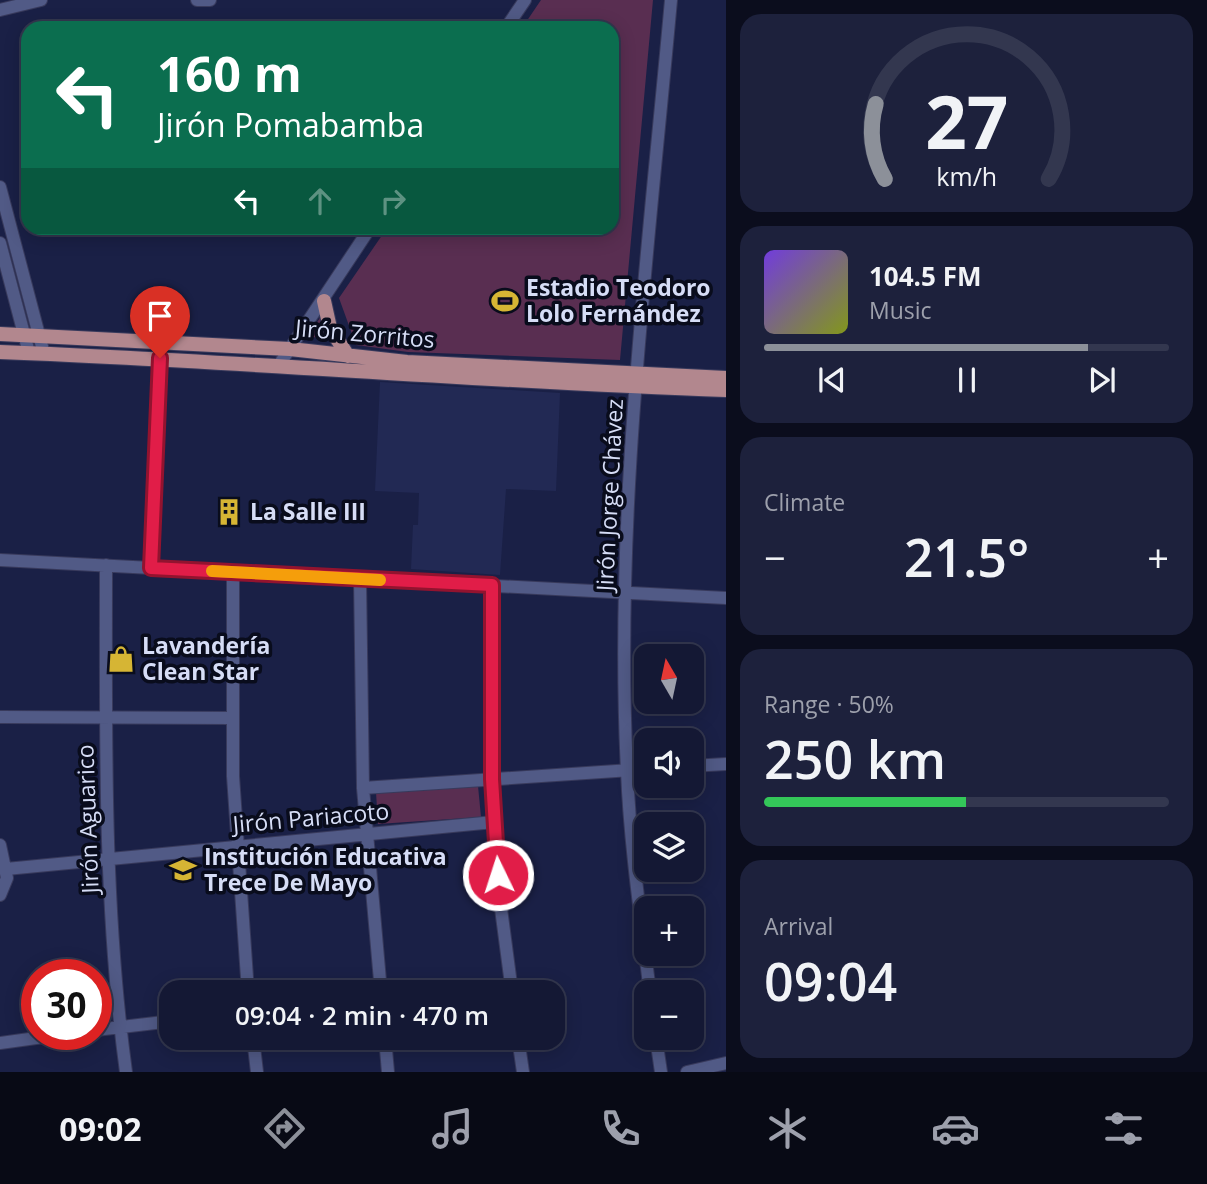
<!DOCTYPE html>
<html lang="en">
<head>
<meta charset="utf-8">
<style>
	body { margin:0; font-family:"Open Sans",sans-serif; background:#1d213c; color:#f1f3f6; height:100vh; display:flex; flex-direction:column; font-size:26px; white-space:nowrap }
	* { box-sizing:border-box; margin:0 }
	p { font-size:23px; color:#9da0ac }
	.icon { flex:none; width:38px; height:38px; fill:none; stroke:currentColor; stroke-width:2; stroke-linecap:round; stroke-linejoin:round }
	.map { position:relative; flex:1; overflow:hidden }
	.sheet { display:flex; flex-direction:column; gap:14px; padding:14px; background:#0b0d1d; width:481px }
	.sheet>* { flex:none }
	.top-card { position:absolute; left:21px; top:21px; width:598px; height:214px; border-radius:21px; box-shadow:0 4px 18px #0003,0 0 0 2px #33374f; background:#0b6e4f; color:#fff; overflow:hidden }
	.needle { width:46px; rotate:351deg }
	.tools { position:absolute; left:634px; top:644px; display:grid; gap:14px }
	.tools a { display:grid; place-items:center; width:70px; height:70px; border-radius:14px; background:#141834; box-shadow:0 4px 18px #0003,0 0 0 2px #33374f; font-size:35px }
	.speed { position:absolute; left:21px; top:959px; display:flex; gap:14px; font-size:35px; font-weight:700; text-align:center }
	.speed>* { display:grid; place-content:center; width:91px; height:91px; border-radius:50%; background:#141834; box-shadow:0 4px 18px #0003,0 0 0 2px #33374f; line-height:1 }
	.speed .limit { border:10px solid #d22; background:#fff; color:#111 }
	.pin { position:absolute; display:grid; place-items:center; width:60px; height:60px; color:#fff; margin:-72px -30px; border-radius:50% 50% 50% 0; rotate:-45deg; box-shadow:0 0 7px #0007 }
	.pin .icon { rotate:45deg }
	.me { position:absolute; width:77px; margin:-38px; rotate:356deg; stroke-linejoin:round; filter:drop-shadow(0 0 5px #0008) }
	.turn { display:flex; align-items:center; gap:24px; height:147px; padding:0 21px; font-size:32px }
	.turn .icon { width:91px; height:91px; stroke-width:2.5 }
	.turn b { display:block; font-size:49px; line-height:60px }
	.lanes { display:flex; align-items:center; height:66px; padding:0 21px; background:#0003; justify-content:center; gap:35px; direction:ltr }
	.lanes .off { opacity:.35 }
	.big { font-size:52px; font-weight:600; line-height:1.1 }
	.sheet .widget { flex:1; display:flex; flex-direction:column; justify-content:center; gap:10px; min-width:0; padding:0 24px; border-radius:21px; background:#1d213c }
	.sheet .dial { align-items:center; gap:0 }
	.dial svg { height:182px; overflow:visible; fill:none; stroke:#33374f; stroke-width:7; stroke-linecap:round; text-anchor:middle }
	.dial text { fill:#f1f3f6; stroke:none }
	.song { display:flex; align-items:center; gap:21px }
	.cover { width:84px; height:84px; border-radius:10px; background:linear-gradient(135deg,hsl(260 70% 55%),hsl(70 70% 35%)) }
	.played { height:7px; border-radius:4px; background:linear-gradient(90deg,#8c9099 80%,#33374f 80%) }
	.keys { display:flex; justify-content:space-around; direction:ltr }
	.heat { display:flex; justify-content:space-between; align-items:center; font-size:38px; direction:ltr }
	.charge { height:10px; border-radius:5px; background:linear-gradient(90deg,#34c759 50%,#33374f 0) }
	.trip { position:absolute; left:159px; top:980px; width:406px; height:70px; border-radius:21px; background:#141834; box-shadow:0 4px 18px #0003,0 0 0 2px #33374f; font-weight:600; line-height:70px; text-align:center }
	.menu { display:flex; height:112px; justify-content:space-around; align-items:center; background:#080a15; color:#9da0ac }
	.menu .icon { width:49px; height:49px }
	.menu .current { color:#8c9099 }
	.menu b { font-size:32px; color:#f1f3f6 }
	main { display:flex; flex:1; min-height:0 }
	.map>svg:first-child { display:block }
</style>
</head>
<body>
<main>
<div class="map">
<svg width="726" height="1072" viewBox="0 0 726 1072">
	<rect width="100%" height="100%" fill="#1a2046"/>
	<path fill="#222954" d="M 380,382 L 560,393 L 556,491 L 506,489 L 500,575 L 411,569 L 413,525 L 418,525 L 419,493 L 375,491 Z"/>
	<path fill="#592e51" d="M 541,0 L 653,0 L 620,360 L 408,352 L 356,345 L 339,298 L 387,228 L 612,228 L 612,28 L 522,28 Z
		M 320,318 L 323,318 L 331,338 L 307,337 Z
		M 478,786 L 481,817 L 378,824 L 376,792 Z"/>
	<g fill="none" stroke-linecap="round" stroke-linejoin="round">
		<defs>
			<path id="minor" d="M 197,0 L 210,0
				M 0,10 L 41,0
				M 506,28 L 525,0
				M 0,187 L 44,354
				M 0,243 L 29,353
				M 279,365 L 370,228
				M 0,560 L 726,598
				M 106,565 C 106,734 103,904 126,1072
				M 151,567 L 160,358
				M 233,573 L 233,776 L 248,992
				M 360,579 L 363,788 L 381,992
				M 492,585 L 492,780 L 500,901 L 512,992
				M 0,717 L 232,718
				M 691,766 L 726,764
				M 363,788 L 646,769
				M 0,845 L 7,878 L 0,895
				M 6,869 L 494,822
				M 650,992 C 641,919 630,845 627,771 C 614,514 648,256 671,0
				M 96,1030 L 172,1021
				M 253,1038 L 257,1072
				M 385,1038 L 388,1072
				M 518,1038 L 523,1072
				M 656,1038 L 661,1072
				M 0,1043 L 65,1034
				M 687,1072 L 726,1063"/>
			<path id="major" d="M 324,301 L 330,328 L 348,356
				M 0,334 L 290,349 L 407,362 L 726,378
				M 0,352 C 242,361 483,382 726,390"/>
		</defs>
		<use href="#minor" stroke="#383a5c" stroke-width="14"/>
		<use href="#major" stroke="#383a5c" stroke-width="16"/>
		<use href="#minor" stroke="#515a86" stroke-width="12"/>
		<use href="#major" stroke="#b2878e" stroke-width="14"/>
	</g>
	<g fill="none" stroke-linecap="round" stroke-linejoin="round">
		<defs>
			<path id="route" d="M 160,358 L 151,568 L 492,585 L 492,779 L 498,875"/>
		</defs>
		<use href="#route" stroke="#92132f" stroke-width="18"/>
		<use href="#route" stroke="#e11d48" stroke-width="12"/>
		<path stroke="#f59e0b" stroke-width="12" d="M 212,571 L 380,580"/>
	</g>
	<defs>
		<symbol id="stadium-bare" viewBox="-9 -9 18 18"><path d="M0-5a6.5 5 0 1 0 0 10a6.5 5 0 1 0 0-10ZM-3.5-1.8h7v3.6h-7Z" fill="#d6b534" stroke="#090c1c" stroke-width="2.5" paint-order="stroke"/></symbol>
		<symbol id="building-bare" viewBox="-9 -9 18 18"><path d="M-4-6H4V6H1V3H-1V6H-4ZM-2.5-4.3h1.7v1.8h-1.7ZM.8-4.3h1.7v1.8H.8ZM-2.5-1h1.7V.8h-1.7ZM.8-1h1.7V.8H.8Z" fill="#d6b534" stroke="#090c1c" stroke-width="2.5" paint-order="stroke"/></symbol>
		<symbol id="shop-bare" viewBox="-9 -9 18 18"><path d="M-5-2.5h2.3a2.7 3.5 0 0 1 5.4 0H5L5.5 6h-11ZM-1.5-2.5h3a1.5 2.3 0 0 0-3 0Z" fill="#d6b534" stroke="#090c1c" stroke-width="2.5" paint-order="stroke"/></symbol>
		<symbol id="school-bare" viewBox="-9 -9 18 18"><path d="M0-5L7-2L0 1L-7-2ZM-4 1L0 2.5L4 1V4Q0 6-4 4Z" fill="#d6b534" stroke="#090c1c" stroke-width="2.5" paint-order="stroke"/></symbol>
	</defs>
	<g fill-rule="evenodd">
		<use href="#stadium-bare" x="486" y="282" width="38" height="38"/>
		<use href="#building-bare" x="210" y="493" width="38" height="38"/>
		<use href="#shop-bare" x="102" y="640" width="38" height="38"/>
		<use href="#school-bare" x="164" y="851" width="38" height="38"/>
	</g>
	<g text-anchor="middle" stroke-width="7" stroke-linejoin="round" paint-order="stroke">
		<g font-size="23" font-weight="bold" fill="#d6ddf6" stroke="#090c1c" text-anchor="start">
			<text x="526" y="296">Estadio Teodoro<tspan x="526" dy="26">Lolo Fernández</tspan></text>
			<text x="250" y="520">La Salle III</text>
			<text x="142" y="654">Lavandería<tspan x="142" dy="26">Clean Star</tspan></text>
			<text x="204" y="865">Institución Educativa<tspan x="204" dy="26">Trece De Mayo</tspan></text>
		</g>
		<g font-size="23" fill="#d6ddf6" stroke="#090c1c">
			<text transform="translate(365 334) rotate(5)" y="8">Jirón Zorritos</text>
			<text transform="translate(610 495) rotate(-87)" y="8">Jirón Jorge Chávez</text>
			<text transform="translate(311 818) rotate(-5)" y="8">Jirón Pariacoto</text>
			<text transform="translate(88 819) rotate(-92)" y="8">Jirón Aguarico</text>
		</g>
	</g>
</svg>
<div class="tools">
<a><svg class="needle" viewBox="-14 -14 28 28"><path d="M0-13l5 13h-10z" fill="#e53935"/><path d="M0 13l5-13h-10z" fill="#9da0ac"/></svg></a>
<a><svg class="icon" aria-label="sound" viewBox="0 0 24 24"><path d="M4 9h4l5-4v14l-5-4H4zM17 9q2 3 0 6"/></svg></a>
<a><svg class="icon" aria-label="layers" viewBox="0 0 24 24"><path d="M12 4l9 5-9 5-9-5zM3 14l9 5 9-5"/></svg></a>
<a>+</a>
<a>−</a>
</div>
<div class="speed"><div class="limit">30</div></div>
<div class="pin" style="left:160px;top:358px;background:#d93025"><svg class="icon" aria-label="arrive" viewBox="0 0 24 24"><path d="M6 21V4h12l-3 4 3 4H6"/></svg></div>
<svg class="me" style="left:498px;top:875px" viewBox="-20 -20 40 40"><circle r="17" fill="#e11d48" stroke="#fff" stroke-width="3"/><path d="M0-11L8 9 0 5-8 9z" fill="#fff"/></svg>
<div class="trip">09:04 · 2 min · 470 m</div>
<div class="top-card">
<div class="turn"><svg class="icon" aria-label="left" viewBox="0 0 24 24"><path d="M17 20v-9H6M10 6l-5 5 5 5"/></svg><div><b>160 m</b>Jirón Pomabamba</div></div>
<div class="lanes"><svg class="icon" aria-label="left" viewBox="0 0 24 24"><path d="M17 20v-9H6M10 6l-5 5 5 5"/></svg><svg class="icon off" aria-label="ahead" viewBox="0 0 24 24"><path d="M12 20V5M6 11l6-6 6 6"/></svg><svg class="icon off" aria-label="right" viewBox="0 0 24 24"><path d="M7 20v-9h11M14 6l5 5-5 5"/></svg></div>
</div>
</div>
<section class="sheet">
<div class="widget dial"><svg viewBox="0 0 100 80">
<path d="M14 69A42 42 0 1 1 86 69"/>
<path d="M14 69A42 42 0 0 1 10 36" stroke="#8c9099"/>
<text x="50" y="56" font-size="32" font-weight="700">27</text>
<text x="50" y="72" font-size="11">km/h</text>
</svg></div>
<div class="widget">
<div class="song"><i class="cover"></i><div><b>104.5 FM</b><p>Music</p></div></div>
<div class="played"></div>
<div class="keys"><svg class="icon" aria-label="previous" viewBox="0 0 24 24"><path d="M18 5L8 12l10 7zM5 5v14"/></svg><svg class="icon" aria-label="pause" viewBox="0 0 24 24"><path d="M8 5v14M16 5v14"/></svg><svg class="icon" aria-label="next" viewBox="0 0 24 24"><path d="M6 5l10 7-10 7zM19 5v14"/></svg></div>
</div>
<div class="widget"><p>Climate</p>
<div class="heat"><a>−</a><b class="big">21.5°</b><a>+</a></div>
</div>
<div class="widget"><p>Range · 50%</p><b class="big">250 km</b><div class="charge"></div></div>
<div class="widget"><p>Arrival</p><b class="big">09:04</b></div>
</section>
</main>
<nav class="menu">
<b>09:02</b>
<svg class="icon current" aria-label="directions" viewBox="0 0 24 24"><path d="M12 3l9 9-9 9-9-9zM9 14v-3h6M13 9l2 2-2 2"/></svg>
<svg class="icon" aria-label="music" viewBox="0 0 24 24"><path d="M9 18V5l10-2v13"/><circle cx="6" cy="18" r="3"/><circle cx="16" cy="16" r="3"/></svg>
<svg class="icon" aria-label="phone" viewBox="0 0 24 24"><path d="M5 4h4l2 5-3 2q2 4 5 5l2-3 5 2v4C11 20 4 13 5 4z"/></svg>
<svg class="icon" aria-label="climate" viewBox="0 0 24 24"><path d="M12 3v18M4 7l16 10M4 17L20 7"/></svg>
<svg class="icon" aria-label="car" viewBox="0 0 24 24"><path d="M5 17H2v-5l4-1 3-4h7l3 4 3 1v5h-3M9 17h6M6 11h13"/><circle cx="7" cy="17" r="2"/><circle cx="17" cy="17" r="2"/></svg>
<svg class="icon" aria-label="filters" viewBox="0 0 24 24"><path d="M4 7h16M4 17h16"/><circle cx="9" cy="7" r="2"/><circle cx="15" cy="17" r="2"/></svg>
</nav>
</body>
</html>
